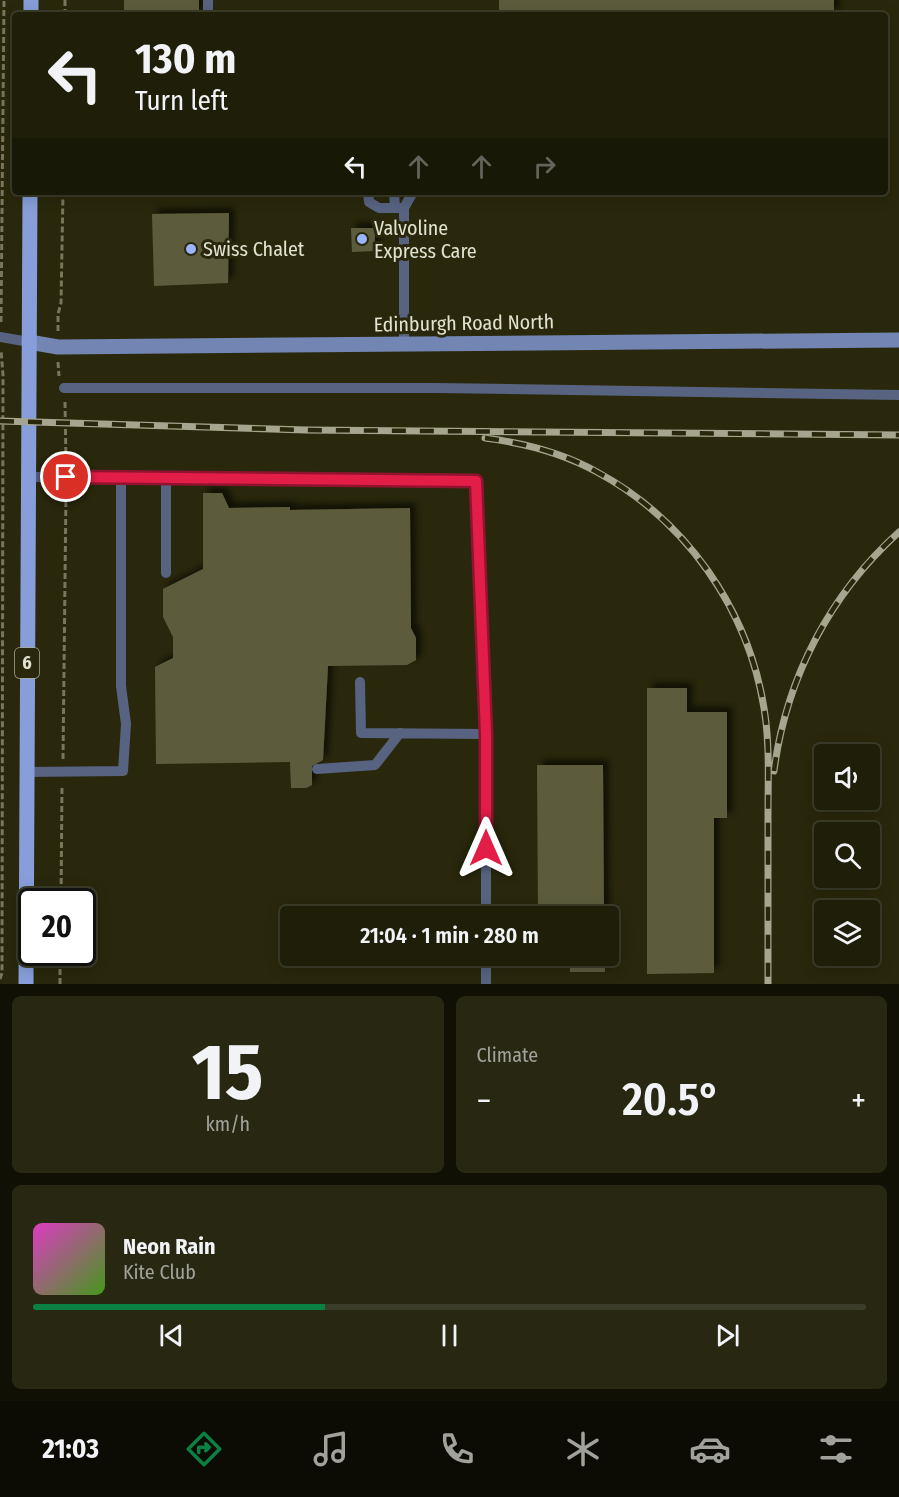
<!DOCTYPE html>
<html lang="en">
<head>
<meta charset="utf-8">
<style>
	body { margin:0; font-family:"Fira Sans Condensed",sans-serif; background:#272712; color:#f1f3f6; height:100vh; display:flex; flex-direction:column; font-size:22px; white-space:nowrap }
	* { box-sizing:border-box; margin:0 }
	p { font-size:20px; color:#a1a29c }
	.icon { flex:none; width:33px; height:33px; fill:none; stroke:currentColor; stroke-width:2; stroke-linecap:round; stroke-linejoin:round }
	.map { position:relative; height:984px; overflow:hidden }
	.sheet { display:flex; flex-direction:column; gap:12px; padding:12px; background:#111005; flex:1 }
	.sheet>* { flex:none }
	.banner { position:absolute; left:12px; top:12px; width:876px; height:183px; border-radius:6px; box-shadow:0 3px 15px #0003,0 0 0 2px #3c3c2a; background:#1f1e09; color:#f1f3f6; overflow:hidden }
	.buttons { position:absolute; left:814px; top:744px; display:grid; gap:12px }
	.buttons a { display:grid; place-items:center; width:66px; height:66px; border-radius:6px; background:#1f1e09; box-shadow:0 3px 15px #0003,0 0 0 2px #3c3c2a; font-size:30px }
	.speed { position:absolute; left:18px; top:888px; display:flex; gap:12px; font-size:30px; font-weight:700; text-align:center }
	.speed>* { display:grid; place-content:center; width:78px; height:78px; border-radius:50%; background:#1f1e09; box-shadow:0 3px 15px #0003,0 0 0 2px #3c3c2a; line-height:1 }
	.speed .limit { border:3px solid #111; border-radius:9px; background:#fff; color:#111 }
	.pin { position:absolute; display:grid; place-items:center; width:51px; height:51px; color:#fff; margin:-26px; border:3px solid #fff; border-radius:50%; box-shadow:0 2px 6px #0007 }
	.me { position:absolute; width:66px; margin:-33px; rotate:0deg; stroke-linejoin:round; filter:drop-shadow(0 0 4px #0008) }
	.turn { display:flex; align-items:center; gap:21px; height:126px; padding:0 24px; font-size:27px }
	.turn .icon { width:78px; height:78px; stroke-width:2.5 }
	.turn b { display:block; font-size:42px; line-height:51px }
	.lanes { display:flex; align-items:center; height:57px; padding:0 24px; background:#0003; justify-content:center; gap:30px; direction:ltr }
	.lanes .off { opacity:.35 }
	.big { font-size:45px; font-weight:600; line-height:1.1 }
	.sheet .tile { flex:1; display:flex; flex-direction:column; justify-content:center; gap:9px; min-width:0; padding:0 21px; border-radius:9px; background:#272712 }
	.sheet .dial { align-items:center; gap:0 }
	.dial b { font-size:78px; line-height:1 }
	.song { display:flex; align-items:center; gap:18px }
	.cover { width:72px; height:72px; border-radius:9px; background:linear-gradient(135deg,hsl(310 70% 55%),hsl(100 70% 35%)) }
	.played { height:6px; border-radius:3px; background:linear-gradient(90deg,#0b8043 35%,#3c3c2a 35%) }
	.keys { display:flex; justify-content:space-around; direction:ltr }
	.heat { display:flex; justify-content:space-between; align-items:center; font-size:33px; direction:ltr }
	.sheet .tiles { flex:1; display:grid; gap:12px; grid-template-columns:1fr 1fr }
	.tile:last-child { grid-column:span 2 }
	.trip { position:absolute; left:280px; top:906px; width:339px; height:60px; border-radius:6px; background:#1f1e09; box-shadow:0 3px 15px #0003,0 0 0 2px #3c3c2a; font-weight:600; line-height:60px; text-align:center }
	.menu { display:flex; height:96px; justify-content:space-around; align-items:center; background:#0c0c04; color:#a1a29c }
	.menu .icon { width:42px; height:42px }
	.menu .active { color:#0b8043 }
	.menu b { font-size:27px; color:#f1f3f6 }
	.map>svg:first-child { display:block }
</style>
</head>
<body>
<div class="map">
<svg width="899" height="984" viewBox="0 0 899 984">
	<defs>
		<filter id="shadow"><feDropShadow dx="5.5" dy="-5.5" stdDeviation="3" flood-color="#0009"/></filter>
	</defs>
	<rect width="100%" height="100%" fill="#29280c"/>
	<path fill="#5c5c3e" filter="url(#shadow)" d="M 124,0 L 199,0 L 199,15 L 124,15 Z
		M 499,0 L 834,0 L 834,15 L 499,15 Z
		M 229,213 L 228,283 L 154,286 L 152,214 Z
		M 351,228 L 375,228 L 375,251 L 352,252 Z
		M 203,493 L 222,493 L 229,508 L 290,507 L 290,510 L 410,508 L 411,628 L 416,638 L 416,660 L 407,665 L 328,666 L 323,760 L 312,766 L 312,785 L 306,788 L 291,788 L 290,762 L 156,764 L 155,667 L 173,658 L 173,637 L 163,617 L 163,589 L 203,569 Z
		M 647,688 L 687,688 L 687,712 L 727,712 L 727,818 L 714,818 L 714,973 L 647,974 Z
		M 537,765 L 603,765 L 604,916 L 538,916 Z
		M 570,956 L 605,956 L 605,972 L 570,972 Z"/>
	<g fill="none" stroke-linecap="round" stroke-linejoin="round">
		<path stroke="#77765f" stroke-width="3" stroke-dasharray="6 3" stroke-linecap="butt" d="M 65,15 L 65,0
			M 1,322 L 4,0
			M 58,331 L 58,314 L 61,303 L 63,192
			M 58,362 L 59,376
			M 65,402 L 66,465
			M 63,759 L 66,492
			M 61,902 L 62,786
			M 0,979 L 2,973 L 3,375 L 1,350
			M 60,984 L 60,952"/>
		<path stroke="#576380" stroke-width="10" d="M 208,0 L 208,15
			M 368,192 L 369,202 L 379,208 L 404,208
			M 394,192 L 395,208
			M 0,337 L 29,342
			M 404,344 L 404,208 L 413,192
			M 64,388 L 437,388 L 899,395
			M 28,477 L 476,481 L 486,734 L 486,916
			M 166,573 L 166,478
			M 360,682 L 361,733 L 486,734
			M 317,769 L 375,765 L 400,733
			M 27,772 L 123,771 L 126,724 L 121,686 L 121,477
			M 486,984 L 486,956"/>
		<path stroke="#7285b3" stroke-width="15" d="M 29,342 L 58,347 L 899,340"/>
		<path stroke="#879edb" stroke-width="15" d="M 31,15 L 31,0
			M 26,984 L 30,192"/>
		<defs>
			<path id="rail" d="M 0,421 L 306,430 L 899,435
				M 485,438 C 524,443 563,453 597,472 C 686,520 748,609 764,708 C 770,744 768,780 768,816 C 768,872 768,928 768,984
				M 774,771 C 786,678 830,594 899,532"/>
		</defs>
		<use href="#rail" stroke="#a5a590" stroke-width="7"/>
		<use href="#rail" stroke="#29280c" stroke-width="4.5" stroke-dasharray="14" stroke-linecap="butt"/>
	</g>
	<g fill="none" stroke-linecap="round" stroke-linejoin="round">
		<defs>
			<path id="route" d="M 66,477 L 476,481 L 486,734 L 486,848"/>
		</defs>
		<use href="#route" stroke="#92132f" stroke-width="15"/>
		<use href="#route" stroke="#e11d48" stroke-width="10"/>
	</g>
	<g fill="#99b5fd" stroke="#29280c" stroke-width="2">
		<circle cx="362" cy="239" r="6"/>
		<circle cx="191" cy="249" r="6"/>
	</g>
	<g text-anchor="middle" stroke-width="6" stroke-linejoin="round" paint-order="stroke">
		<rect fill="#29280c" stroke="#aaaa96" stroke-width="1.5" x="15" y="648" width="24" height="30" rx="4.5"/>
		<g font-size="18" font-weight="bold" fill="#e2e2d1">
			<text x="27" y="669">6</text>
		</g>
		<g font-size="20" fill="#e2e2d1" stroke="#29280c" text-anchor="start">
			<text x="374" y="235">Valvoline<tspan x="374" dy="23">Express Care</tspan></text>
			<text x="203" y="256">Swiss Chalet</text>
		</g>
		<g font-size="20" fill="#e2e2d1" stroke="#29280c">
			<text transform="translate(464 323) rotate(-1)" y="7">Edinburgh Road North</text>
		</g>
	</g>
</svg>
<div class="buttons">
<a><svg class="icon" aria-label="sound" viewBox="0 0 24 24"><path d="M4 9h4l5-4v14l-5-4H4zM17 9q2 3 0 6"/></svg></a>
<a><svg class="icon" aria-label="search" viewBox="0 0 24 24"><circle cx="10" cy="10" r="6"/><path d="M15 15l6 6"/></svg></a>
<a><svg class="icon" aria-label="layers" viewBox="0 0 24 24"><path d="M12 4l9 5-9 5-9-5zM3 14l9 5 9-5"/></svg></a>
</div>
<div class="speed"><div class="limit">20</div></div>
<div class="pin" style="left:66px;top:477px;background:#d93025"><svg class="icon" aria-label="arrive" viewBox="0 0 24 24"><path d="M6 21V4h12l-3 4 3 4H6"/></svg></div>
<svg class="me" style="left:486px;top:848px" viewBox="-20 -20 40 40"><path d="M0-17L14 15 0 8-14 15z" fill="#e11d48" stroke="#fff" stroke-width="4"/></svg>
<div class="trip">21:04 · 1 min · 280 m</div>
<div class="banner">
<div class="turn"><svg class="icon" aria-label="left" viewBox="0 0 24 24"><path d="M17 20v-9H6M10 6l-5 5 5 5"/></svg><div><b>130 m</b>Turn left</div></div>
<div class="lanes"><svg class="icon" aria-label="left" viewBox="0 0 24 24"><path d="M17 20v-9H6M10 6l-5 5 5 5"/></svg><svg class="icon off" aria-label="ahead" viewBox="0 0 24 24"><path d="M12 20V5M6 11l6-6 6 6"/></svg><svg class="icon off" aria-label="ahead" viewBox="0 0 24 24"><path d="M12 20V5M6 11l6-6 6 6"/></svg><svg class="icon off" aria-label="right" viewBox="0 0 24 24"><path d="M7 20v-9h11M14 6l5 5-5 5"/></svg></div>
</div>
</div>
<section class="sheet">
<div class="tiles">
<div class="tile dial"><b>15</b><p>km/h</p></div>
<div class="tile"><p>Climate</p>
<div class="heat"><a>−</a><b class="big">20.5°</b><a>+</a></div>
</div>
<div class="tile">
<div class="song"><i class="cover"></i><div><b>Neon Rain</b><p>Kite Club</p></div></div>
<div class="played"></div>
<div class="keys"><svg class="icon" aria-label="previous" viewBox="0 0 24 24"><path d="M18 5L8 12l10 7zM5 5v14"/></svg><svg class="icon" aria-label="pause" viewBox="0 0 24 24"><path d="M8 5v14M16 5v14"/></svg><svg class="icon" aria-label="next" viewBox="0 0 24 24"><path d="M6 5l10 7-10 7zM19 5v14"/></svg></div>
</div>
</div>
</section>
<nav class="menu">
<b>21:03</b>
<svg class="icon active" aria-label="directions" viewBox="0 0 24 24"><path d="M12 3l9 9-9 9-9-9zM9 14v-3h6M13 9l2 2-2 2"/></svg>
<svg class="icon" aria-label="music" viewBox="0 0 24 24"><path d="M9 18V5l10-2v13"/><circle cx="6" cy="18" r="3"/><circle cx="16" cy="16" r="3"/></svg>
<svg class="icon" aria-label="phone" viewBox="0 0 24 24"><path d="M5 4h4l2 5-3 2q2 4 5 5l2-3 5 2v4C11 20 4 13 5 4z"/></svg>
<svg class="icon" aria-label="climate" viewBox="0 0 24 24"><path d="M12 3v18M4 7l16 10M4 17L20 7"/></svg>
<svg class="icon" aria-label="car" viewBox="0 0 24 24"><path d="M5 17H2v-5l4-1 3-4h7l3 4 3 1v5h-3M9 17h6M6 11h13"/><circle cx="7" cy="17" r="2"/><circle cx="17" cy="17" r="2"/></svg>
<svg class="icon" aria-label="filters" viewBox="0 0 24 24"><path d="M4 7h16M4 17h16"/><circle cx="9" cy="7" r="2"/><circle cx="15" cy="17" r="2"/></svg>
</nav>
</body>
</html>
